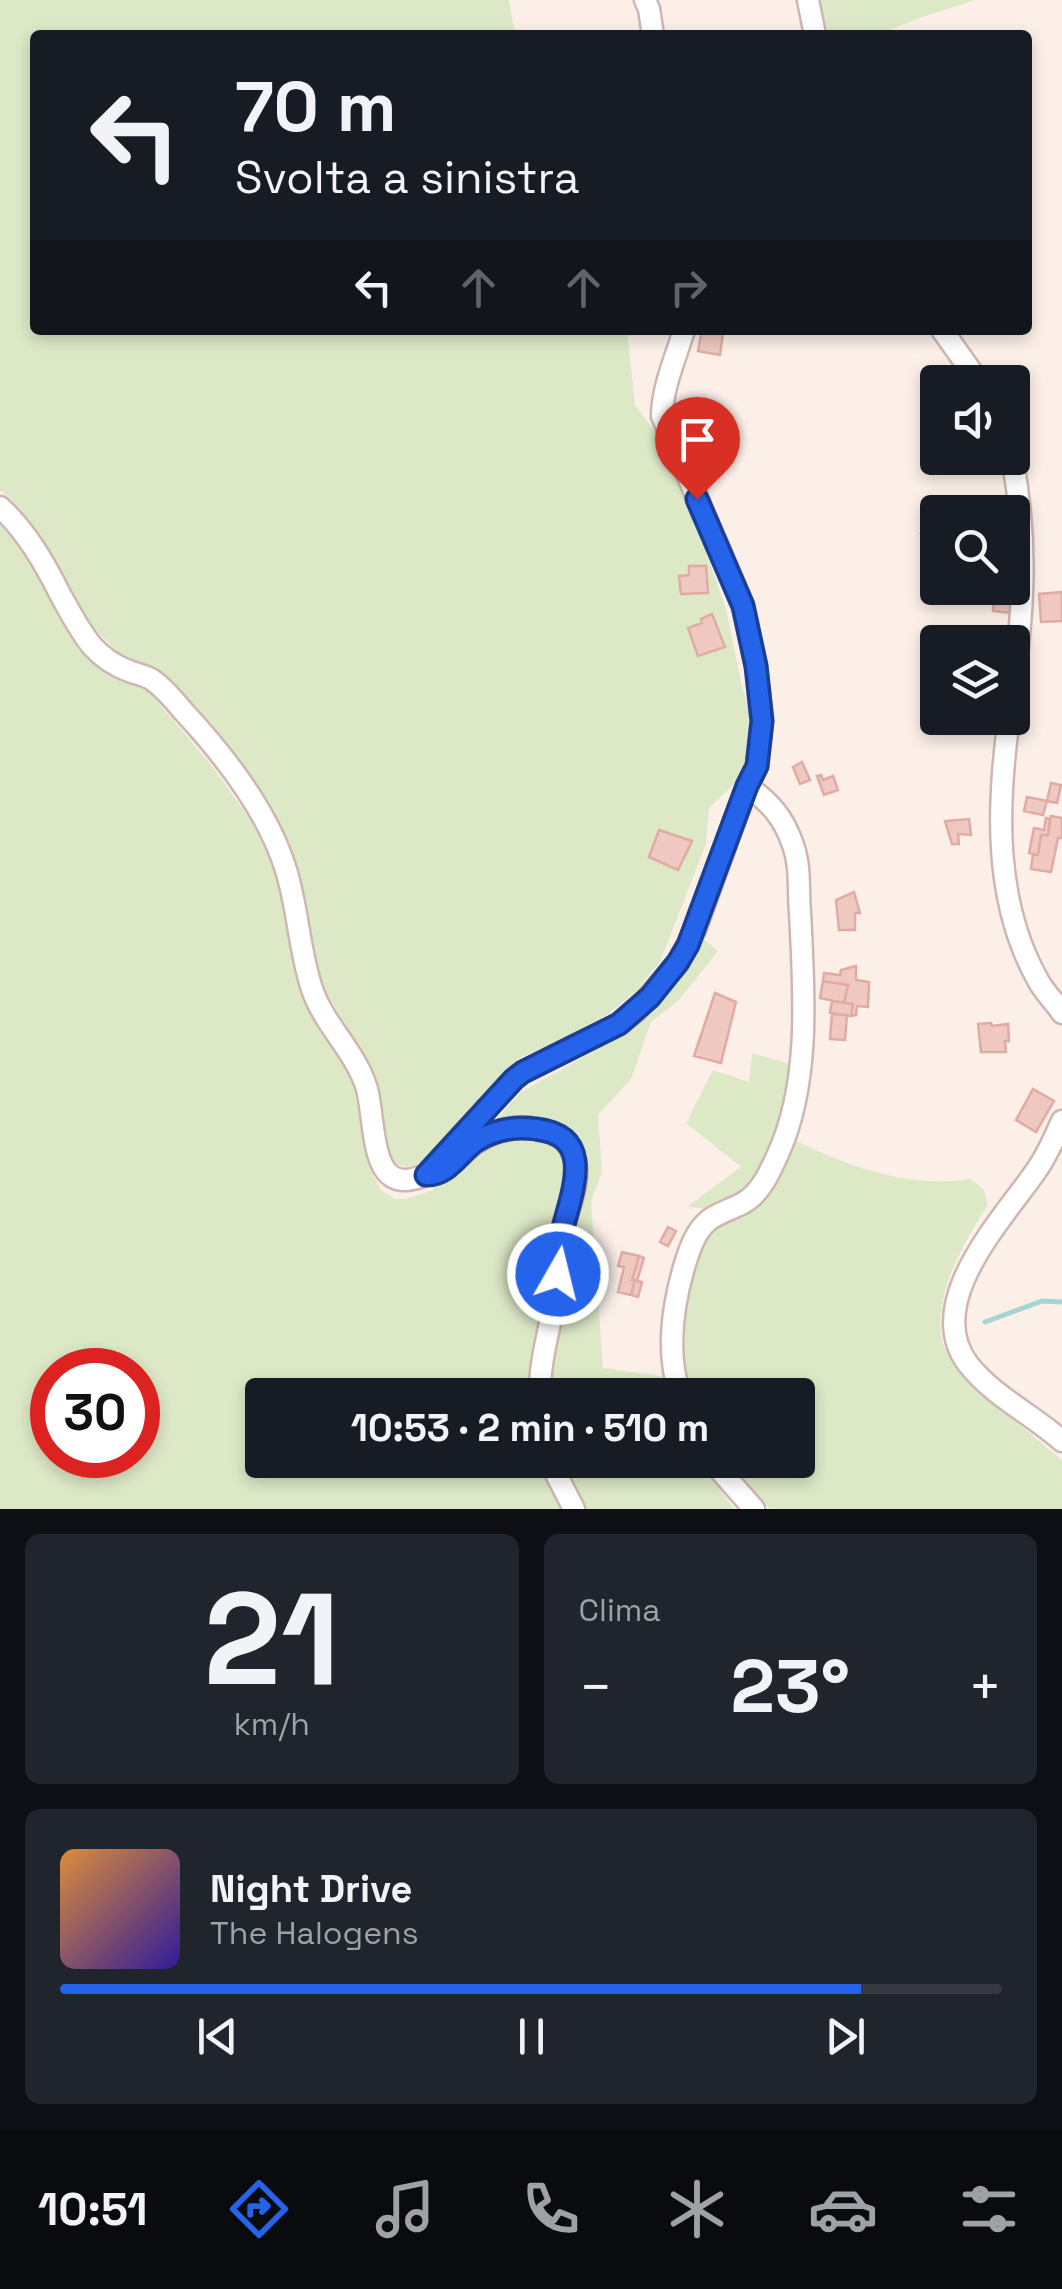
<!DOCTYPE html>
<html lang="it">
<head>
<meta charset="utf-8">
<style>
	body { margin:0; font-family:"Space Grotesk",sans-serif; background:#20242c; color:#f1f3f6; height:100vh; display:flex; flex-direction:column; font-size:38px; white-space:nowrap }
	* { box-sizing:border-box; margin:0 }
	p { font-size:32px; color:#9ea1a6 }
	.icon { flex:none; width:55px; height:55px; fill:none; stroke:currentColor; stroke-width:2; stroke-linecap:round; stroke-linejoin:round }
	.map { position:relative; height:1509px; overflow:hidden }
	.drawer { display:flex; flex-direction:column; gap:25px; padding:25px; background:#0d0f14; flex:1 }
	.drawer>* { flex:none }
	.hud { position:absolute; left:30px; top:30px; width:1002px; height:305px; border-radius:10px; box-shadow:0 5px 15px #0003; background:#171b24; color:#f1f3f6; overflow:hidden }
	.buttons { position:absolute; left:920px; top:365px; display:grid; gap:20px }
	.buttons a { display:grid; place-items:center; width:110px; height:110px; border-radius:10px; background:#171b24; box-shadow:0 5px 15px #0003; font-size:50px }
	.speed { position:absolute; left:30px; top:1348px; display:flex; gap:20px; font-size:50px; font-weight:700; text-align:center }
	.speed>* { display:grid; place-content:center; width:130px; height:130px; border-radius:50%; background:#171b24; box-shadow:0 5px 15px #0003; line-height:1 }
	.speed .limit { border:15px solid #d22; background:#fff; color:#111 }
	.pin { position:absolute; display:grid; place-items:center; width:85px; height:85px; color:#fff; margin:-102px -42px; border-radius:50% 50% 50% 0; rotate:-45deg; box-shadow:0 0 10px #0007 }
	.pin .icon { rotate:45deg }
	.me { position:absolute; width:110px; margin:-55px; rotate:8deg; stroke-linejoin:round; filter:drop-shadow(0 0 8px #0008) }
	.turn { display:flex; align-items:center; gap:35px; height:210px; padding:0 40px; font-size:45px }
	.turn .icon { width:130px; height:130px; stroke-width:2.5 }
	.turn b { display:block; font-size:70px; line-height:85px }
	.lanes { display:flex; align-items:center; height:95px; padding:0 40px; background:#0003; justify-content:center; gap:50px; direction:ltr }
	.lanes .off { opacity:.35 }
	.big { font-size:75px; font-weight:700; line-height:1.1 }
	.drawer .widget { flex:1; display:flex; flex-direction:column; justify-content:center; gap:15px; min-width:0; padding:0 35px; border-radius:15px; background:#20242c }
	.drawer .dial { align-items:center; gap:0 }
	.dial b { font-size:130px; line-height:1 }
	.song { display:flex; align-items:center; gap:30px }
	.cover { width:120px; height:120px; border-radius:15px; background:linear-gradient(135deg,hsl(30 70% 55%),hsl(250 70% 35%)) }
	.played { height:10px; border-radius:5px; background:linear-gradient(90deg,#2563eb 85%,#363941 85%) }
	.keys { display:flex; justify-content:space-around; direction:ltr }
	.heat { display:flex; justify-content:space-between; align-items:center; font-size:55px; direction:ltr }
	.drawer .tiles { flex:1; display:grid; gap:25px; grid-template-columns:1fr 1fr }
	.widget:last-child { grid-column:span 2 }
	.trip { position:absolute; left:245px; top:1378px; width:570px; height:100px; border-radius:10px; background:#171b24; box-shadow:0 5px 15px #0003; font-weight:700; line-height:100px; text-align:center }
	.tabs { display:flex; height:160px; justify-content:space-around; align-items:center; background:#090b0e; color:#9ea1a6 }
	.tabs .icon { width:70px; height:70px }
	.tabs .selected { color:#2563eb }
	.tabs b { font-size:45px; color:#f1f3f6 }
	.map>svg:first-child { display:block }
</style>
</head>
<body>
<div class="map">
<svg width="1062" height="1509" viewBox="0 0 1062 1509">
	<rect width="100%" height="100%" fill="#fbefe8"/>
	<path fill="#dde8c7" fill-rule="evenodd" d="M 0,0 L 509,0 L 513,24 L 518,35 L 35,35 L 35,330 L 627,330 L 635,405 L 659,437 L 701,537 L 726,609 L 742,687 L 753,718 L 750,750 L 735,783 L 709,808 L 706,844 L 660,962 L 634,993 L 608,1014 L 561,1040 L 519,1058 L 421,1163 L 408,1167 L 395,1164 L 388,1152 L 380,1101 L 370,1069 L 323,986 L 295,866 L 271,809 L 215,732 L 187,700 L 157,669 L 119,653 L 93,628 L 30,523 L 12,500 L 0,490 Z
		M 818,0 L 975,0 L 917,19 L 877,35 L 827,35 Z
		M 0,525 L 23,550 L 78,649 L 110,677 L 147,690 L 208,761 L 259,831 L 273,866 L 282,897 L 291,946 L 304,998 L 318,1025 L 358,1090 L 372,1173 L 381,1190 L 395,1199 L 405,1199 L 433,1190 L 521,1092 L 600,1048 L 643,1012 L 702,938 L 718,951 L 679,1000 L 651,1022 L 631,1079 L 598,1115 L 602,1172 L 591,1201 L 603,1368 L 661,1376 L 668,1395 L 262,1395 L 262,1460 L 699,1460 L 734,1509 L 0,1509 ZM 52,1370 L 138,1370 L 138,1455 L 52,1455 Z
		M 752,1053 L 790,1064 L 776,1131 C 835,1161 902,1190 970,1179 L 984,1190 L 988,1205 C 964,1241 933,1295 942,1341 C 949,1372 1035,1437 1062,1460 L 1062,1509 L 770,1509 L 725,1460 L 798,1460 L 798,1395 L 691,1395 L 685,1364 L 683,1330 L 686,1300 L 703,1248 L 711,1210 L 688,1206 L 741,1167 L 686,1123 L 713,1070 L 749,1082 Z"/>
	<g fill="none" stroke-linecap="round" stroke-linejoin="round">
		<path stroke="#a4d5d0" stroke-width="5" d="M 985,1322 L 1042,1301 L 1062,1302"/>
	</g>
	<path fill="#efc8c1" stroke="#e0aba2" stroke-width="2.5" d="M 702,330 L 723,333 L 720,355 L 698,351 Z
		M 937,515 L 938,516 L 938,541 L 921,533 L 927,518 L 934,522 Z
		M 689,566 L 706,566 L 708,593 L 681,594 L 679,576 L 689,575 Z
		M 1062,592 L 1062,621 L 1041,622 L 1039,594 Z
		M 994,597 L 1011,599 L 1011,613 L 993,611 Z
		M 712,614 L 725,647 L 698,656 L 688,628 L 702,623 L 701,619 Z
		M 802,762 L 810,780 L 800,784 L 793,767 Z
		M 821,775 L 823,780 L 833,776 L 838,790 L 824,795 L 817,776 Z
		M 1051,783 L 1061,785 L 1057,803 L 1047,801 Z
		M 1027,797 L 1047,801 L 1043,815 L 1024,811 Z
		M 1051,816 L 1062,818 L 1062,838 L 1058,838 L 1051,872 L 1031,869 L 1033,854 L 1038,855 L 1041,835 L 1048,835 Z
		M 1046,818 L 1050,819 L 1048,835 L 1041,835 L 1038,855 L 1029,853 L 1034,828 L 1044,830 Z
		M 969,819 L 971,835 L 958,834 L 959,844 L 952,844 L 945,821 Z
		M 659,830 L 692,841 L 678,870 L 649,857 Z
		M 854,892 L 860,913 L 855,913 L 855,930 L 839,930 L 836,900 Z
		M 856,966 L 856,980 L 869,982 L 868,1007 L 857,1006 L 856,1015 L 851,1016 L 853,1004 L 844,1003 L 848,985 L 823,981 L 824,973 L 840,975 L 841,970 Z
		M 823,981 L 848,985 L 844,1003 L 820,998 Z
		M 715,993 L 736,1002 L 721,1063 L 694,1056 Z
		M 832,1001 L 853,1004 L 851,1016 L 830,1013 Z
		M 832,1014 L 847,1015 L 845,1040 L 830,1039 Z
		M 991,1023 L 992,1026 L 1008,1024 L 1009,1041 L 1005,1041 L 1006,1052 L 981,1052 L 978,1024 Z
		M 1033,1089 L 1054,1101 L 1036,1132 L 1016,1120 Z
		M 668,1227 L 676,1231 L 668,1246 L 660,1242 Z
		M 622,1252 L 639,1256 L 632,1280 L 635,1280 L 631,1295 L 618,1292 L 624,1267 L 618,1266 Z
		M 639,1256 L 644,1258 L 637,1281 L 642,1282 L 638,1297 L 631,1295 L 635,1280 L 632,1280 Z"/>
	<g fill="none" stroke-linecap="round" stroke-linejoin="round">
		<defs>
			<path id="minor" d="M 645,0 L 649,9 L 653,35
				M 808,0 L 815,35
				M 942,330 L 979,382
				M 1012,458 C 1028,539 1024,612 1012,693
				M 0,507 C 26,531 44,562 60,594 C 70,612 79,630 92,646 C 102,657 115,666 129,671 C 136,674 144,675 151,679 C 163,687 174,700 183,711 C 224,755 268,811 286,870 C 298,908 299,950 312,989 C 324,1025 356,1052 367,1089 C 373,1111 372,1161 390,1175 C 401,1184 414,1179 426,1175 L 514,1079 L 523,1072 L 619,1024 L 636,1011 L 678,963 L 695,930 L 747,786 L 757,766 L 762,721 L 756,666 L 743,605 L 662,416 C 662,388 676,357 684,330
				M 1009,718 C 997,805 993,902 1039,982 C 1045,993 1055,1002 1062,1013
				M 1062,1121 C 1055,1137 1048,1153 1038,1168 C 1005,1217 921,1302 968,1364 C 994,1397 1032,1414 1062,1441
				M 461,1155 C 480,1137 503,1125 530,1128 C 552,1131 570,1136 575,1161 C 580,1184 569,1206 563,1228 C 558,1250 558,1274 555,1297 C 550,1329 539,1362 540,1395
				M 680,1395 C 666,1353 672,1309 684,1267 C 689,1251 695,1231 709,1220 C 718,1213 732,1209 743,1203 C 760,1194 770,1172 778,1154 C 811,1082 804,990 800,913 C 798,890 801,867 793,845 C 784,818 770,802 747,786
				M 551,1460 L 554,1470 L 574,1509
				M 711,1460 L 754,1509"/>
		</defs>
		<use href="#minor" stroke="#ceb7b1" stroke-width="25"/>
		<use href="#minor" stroke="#fff" stroke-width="20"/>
	</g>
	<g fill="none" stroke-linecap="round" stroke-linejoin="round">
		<defs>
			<path id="route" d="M 558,1274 C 560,1259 560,1243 563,1228 C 573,1189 595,1136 536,1129 C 515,1126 494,1130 476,1141 C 460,1152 448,1176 426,1175 L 514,1079 L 523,1072 L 619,1024 L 650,997 L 678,962 L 688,945 L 747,786 L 757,766 L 762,721 L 756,666 L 743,606 L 697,499"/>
		</defs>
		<use href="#route" stroke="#184099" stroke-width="25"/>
		<use href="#route" stroke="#2563eb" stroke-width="18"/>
	</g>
</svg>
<div class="buttons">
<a><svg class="icon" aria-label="sound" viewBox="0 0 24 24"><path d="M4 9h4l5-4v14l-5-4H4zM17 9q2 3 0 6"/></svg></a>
<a><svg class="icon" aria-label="search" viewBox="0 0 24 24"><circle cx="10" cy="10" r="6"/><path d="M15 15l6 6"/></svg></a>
<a><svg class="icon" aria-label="layers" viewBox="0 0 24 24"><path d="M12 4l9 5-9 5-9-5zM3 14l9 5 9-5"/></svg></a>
</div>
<div class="speed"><div class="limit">30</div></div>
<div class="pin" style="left:697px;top:499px;background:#d93025"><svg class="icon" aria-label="arrive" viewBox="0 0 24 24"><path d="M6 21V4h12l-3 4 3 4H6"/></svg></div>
<svg class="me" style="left:558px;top:1274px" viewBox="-20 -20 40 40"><circle r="17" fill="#2563eb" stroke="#fff" stroke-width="3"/><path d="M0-11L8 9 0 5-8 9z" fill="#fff"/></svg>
<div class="trip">10:53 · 2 min · 510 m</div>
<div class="hud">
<div class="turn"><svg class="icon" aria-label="left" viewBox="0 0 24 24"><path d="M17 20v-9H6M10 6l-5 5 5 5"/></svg><div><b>70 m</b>Svolta a sinistra</div></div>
<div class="lanes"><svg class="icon" aria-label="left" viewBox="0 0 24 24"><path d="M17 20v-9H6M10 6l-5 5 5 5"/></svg><svg class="icon off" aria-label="ahead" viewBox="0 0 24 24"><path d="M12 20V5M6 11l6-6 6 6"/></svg><svg class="icon off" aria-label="ahead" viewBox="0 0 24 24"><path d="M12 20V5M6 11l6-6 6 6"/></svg><svg class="icon off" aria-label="right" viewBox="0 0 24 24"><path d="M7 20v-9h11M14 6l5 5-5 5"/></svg></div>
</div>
</div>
<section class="drawer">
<div class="tiles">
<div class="widget dial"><b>21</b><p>km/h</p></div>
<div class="widget"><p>Clima</p>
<div class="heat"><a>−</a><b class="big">23°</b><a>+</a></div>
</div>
<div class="widget">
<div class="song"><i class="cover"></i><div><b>Night Drive</b><p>The Halogens</p></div></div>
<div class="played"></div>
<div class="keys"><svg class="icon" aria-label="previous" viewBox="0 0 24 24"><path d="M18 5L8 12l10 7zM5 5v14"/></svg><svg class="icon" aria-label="pause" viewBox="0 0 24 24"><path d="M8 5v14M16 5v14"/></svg><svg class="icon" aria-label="next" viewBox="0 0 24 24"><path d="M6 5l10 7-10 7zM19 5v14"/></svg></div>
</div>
</div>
</section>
<nav class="tabs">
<b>10:51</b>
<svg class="icon selected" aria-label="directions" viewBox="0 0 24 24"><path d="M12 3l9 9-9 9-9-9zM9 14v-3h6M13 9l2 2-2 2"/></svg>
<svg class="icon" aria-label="music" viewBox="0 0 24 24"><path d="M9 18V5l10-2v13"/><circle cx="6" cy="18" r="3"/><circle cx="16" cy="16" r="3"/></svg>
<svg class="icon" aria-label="phone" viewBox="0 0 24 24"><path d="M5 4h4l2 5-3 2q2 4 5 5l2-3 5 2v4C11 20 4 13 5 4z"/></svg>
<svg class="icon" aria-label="climate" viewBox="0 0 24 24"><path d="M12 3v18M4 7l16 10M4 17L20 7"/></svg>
<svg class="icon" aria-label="car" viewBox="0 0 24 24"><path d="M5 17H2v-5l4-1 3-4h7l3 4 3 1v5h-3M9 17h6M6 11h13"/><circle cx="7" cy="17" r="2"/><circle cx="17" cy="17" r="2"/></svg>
<svg class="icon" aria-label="filters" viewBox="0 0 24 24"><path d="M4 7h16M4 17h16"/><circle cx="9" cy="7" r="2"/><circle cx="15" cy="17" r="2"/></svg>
</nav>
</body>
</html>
